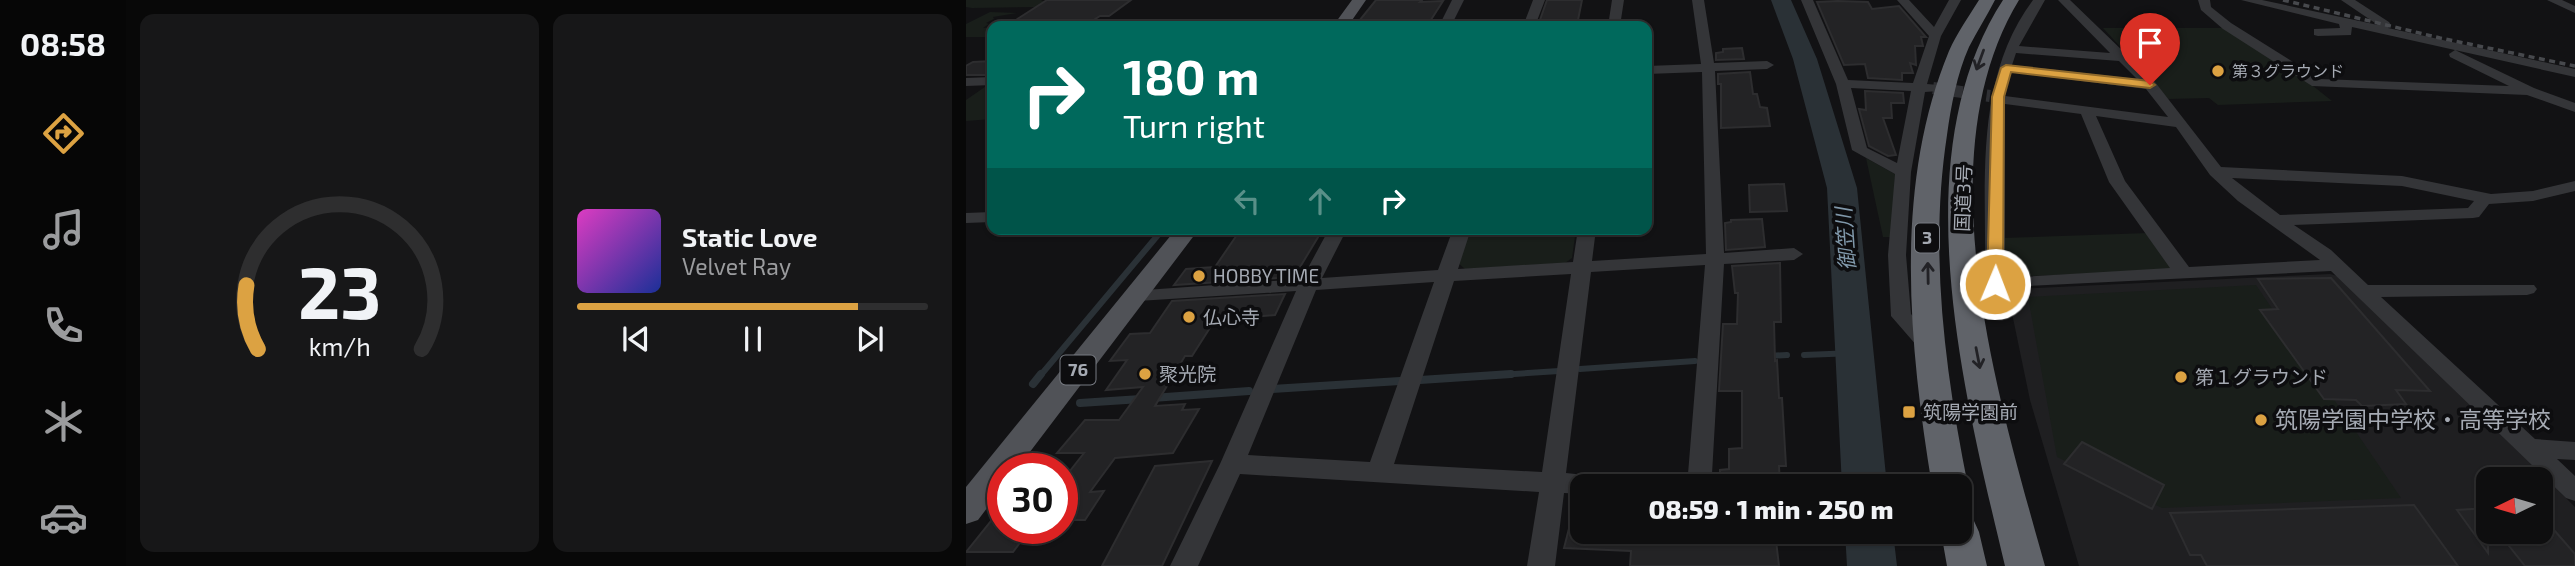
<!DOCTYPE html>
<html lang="en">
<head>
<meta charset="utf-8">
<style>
	body { margin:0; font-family:"Exo 2","Noto Sans JP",sans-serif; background:#171718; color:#f1f3f6; height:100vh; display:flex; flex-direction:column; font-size:26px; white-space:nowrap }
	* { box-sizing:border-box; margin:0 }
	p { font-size:23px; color:#9b9c9e }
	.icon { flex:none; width:38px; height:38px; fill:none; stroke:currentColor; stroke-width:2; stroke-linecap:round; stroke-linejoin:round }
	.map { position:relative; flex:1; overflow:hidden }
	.details { display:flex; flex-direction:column; gap:14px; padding:14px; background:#080808; width:840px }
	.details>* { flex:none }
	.banner { position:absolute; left:21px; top:21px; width:665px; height:214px; border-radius:14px; box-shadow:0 2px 5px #0004,0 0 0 2px #2e2e2f; background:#00695c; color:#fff; overflow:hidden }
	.needle { width:46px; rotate:265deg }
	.fabs { position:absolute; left:1510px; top:467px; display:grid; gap:14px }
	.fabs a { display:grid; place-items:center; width:77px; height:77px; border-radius:14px; background:#0e0e0f; box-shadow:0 2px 5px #0004,0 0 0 2px #2e2e2f; font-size:35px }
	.speed { position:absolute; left:21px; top:453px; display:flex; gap:14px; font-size:35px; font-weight:700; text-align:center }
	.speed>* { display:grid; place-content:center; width:91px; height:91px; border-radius:50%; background:#0e0e0f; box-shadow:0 2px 5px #0004,0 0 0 2px #2e2e2f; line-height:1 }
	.speed .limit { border:10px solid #d22; background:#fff; color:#111 }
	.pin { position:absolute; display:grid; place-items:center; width:60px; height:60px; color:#fff; margin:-72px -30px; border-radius:50% 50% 50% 0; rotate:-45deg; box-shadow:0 0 7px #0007 }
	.pin .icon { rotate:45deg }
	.me { position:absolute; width:77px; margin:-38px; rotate:1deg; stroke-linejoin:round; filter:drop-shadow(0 0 5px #0008) }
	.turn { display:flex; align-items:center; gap:24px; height:147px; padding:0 21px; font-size:32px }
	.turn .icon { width:91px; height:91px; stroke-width:2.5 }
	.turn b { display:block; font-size:49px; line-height:60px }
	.lanes { display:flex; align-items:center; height:66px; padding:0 21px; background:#0003; justify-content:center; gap:35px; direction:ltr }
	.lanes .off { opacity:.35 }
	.details .card { flex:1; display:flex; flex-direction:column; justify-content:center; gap:10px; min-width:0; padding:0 24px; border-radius:14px; background:#171718 }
	.details .dial { align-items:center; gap:0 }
	.dial svg { height:182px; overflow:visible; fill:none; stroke:#2e2e2f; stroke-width:7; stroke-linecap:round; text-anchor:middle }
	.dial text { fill:#f1f3f6; stroke:none }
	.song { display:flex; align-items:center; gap:21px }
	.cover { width:84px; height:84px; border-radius:10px; background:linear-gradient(135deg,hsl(310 70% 55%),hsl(230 70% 35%)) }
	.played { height:7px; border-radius:4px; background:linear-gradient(90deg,#dca242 80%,#2e2e2f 80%) }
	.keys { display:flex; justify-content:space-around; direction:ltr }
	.details .tiles { flex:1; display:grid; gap:14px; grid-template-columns:repeat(2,1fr) }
	.trip { position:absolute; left:604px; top:474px; width:402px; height:70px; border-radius:14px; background:#0e0e0f; box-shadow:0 2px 5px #0004,0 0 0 2px #2e2e2f; font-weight:800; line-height:70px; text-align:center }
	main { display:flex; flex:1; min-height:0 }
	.menu { display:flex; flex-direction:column; width:126px; justify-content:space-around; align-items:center; background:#060606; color:#9b9c9e }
	.menu .icon { width:49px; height:49px }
	.menu .selected { color:#dca242 }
	.menu b { font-size:32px; color:#f1f3f6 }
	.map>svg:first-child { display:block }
</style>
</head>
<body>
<main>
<nav class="menu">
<b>08:58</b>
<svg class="icon selected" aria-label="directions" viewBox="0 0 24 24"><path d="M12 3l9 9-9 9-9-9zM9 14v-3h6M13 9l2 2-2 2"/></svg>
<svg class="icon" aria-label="music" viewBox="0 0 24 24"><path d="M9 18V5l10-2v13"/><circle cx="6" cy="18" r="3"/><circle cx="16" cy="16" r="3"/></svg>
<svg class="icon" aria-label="phone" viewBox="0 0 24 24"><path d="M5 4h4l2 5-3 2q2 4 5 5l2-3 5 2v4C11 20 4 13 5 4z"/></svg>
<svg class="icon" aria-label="climate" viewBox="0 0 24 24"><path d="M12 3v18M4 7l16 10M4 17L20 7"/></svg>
<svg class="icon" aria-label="car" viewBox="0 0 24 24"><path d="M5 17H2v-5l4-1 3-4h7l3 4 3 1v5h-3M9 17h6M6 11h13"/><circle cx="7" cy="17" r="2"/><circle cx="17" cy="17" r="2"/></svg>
</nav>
<section class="details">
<div class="tiles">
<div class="card dial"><svg viewBox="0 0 100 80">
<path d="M14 69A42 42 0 1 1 86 69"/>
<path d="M14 69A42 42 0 0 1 9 41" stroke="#dca242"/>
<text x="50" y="56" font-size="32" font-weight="700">23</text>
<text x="50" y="72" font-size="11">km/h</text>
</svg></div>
<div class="card">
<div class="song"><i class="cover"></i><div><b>Static Love</b><p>Velvet Ray</p></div></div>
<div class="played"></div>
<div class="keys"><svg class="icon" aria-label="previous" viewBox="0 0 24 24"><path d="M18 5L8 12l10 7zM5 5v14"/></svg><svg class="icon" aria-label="pause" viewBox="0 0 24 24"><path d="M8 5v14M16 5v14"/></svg><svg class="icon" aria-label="next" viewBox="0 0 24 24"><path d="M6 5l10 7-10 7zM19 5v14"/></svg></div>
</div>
</div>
</section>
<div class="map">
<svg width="1609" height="566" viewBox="0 0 1609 566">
	<rect width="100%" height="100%" fill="#121214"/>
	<path fill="#1f1f21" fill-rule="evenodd" d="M 1364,274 L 1379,278 L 1609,507 L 1609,566 L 1113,566 L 1064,400 L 1042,294 L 1049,289 ZM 1522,480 L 1575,480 L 1575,532 L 1522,532 Z"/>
	<path fill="#191e1a" d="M 0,0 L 75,0 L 82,4 L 75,7 L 6,8 L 0,7 Z
		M 24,12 L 51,13 L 27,17 L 28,19 L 20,23 L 23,24 L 17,28 L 26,27 L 26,37 L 0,37 L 0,24 Z
		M 1137,28 L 1259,28 L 1337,78 L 1366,101 L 1252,105 L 1243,98 L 1202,99 Z
		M 26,82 L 26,119 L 0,121 L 0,100 Z
		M 900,158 L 929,174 L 926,237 L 917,237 Z
		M 503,229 L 610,229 L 606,258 L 599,263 L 499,269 L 492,263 Z
		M 1183,233 L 1208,270 L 1040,277 L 1036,238 Z
		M 1290,285 L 1435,498 L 1196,508 L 1091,457 L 1062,297 Z"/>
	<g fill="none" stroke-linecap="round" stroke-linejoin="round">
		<path stroke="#2a3136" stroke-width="6" d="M 838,355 L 888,353
			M 802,356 L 821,355
			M 614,369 L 729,361
			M 74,376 L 197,229
			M 517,376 L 593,371"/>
		<path stroke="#2a3136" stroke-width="8" d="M 454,380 L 545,374
			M 67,384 L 75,374
			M 306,389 L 434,381
			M 186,398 L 283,391
			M 114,403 L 175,399"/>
		<path fill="#2a3136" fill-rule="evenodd" d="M 805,0 L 825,0 L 851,59 L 891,188 L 921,486 L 876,486 L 861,188 L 827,59 Z
			M 879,532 L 927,532 L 931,566 L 881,566 Z"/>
	</g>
	<path fill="#232325" stroke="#2d2d2f" stroke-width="2" d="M 81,0 L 165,0 L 143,16 L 134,16 L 118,26 L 42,25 Z
		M 410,0 L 456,0 L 454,2 L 477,1 L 461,26 L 389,26 Z
		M 581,0 L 616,0 L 612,20 L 574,20 Z
		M 872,1 L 902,2 L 906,9 L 933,6 L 960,37 L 955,37 L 957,46 L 949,46 L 950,65 L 944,63 L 947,73 L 936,73 L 936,80 L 902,78 L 899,64 L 878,65 L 851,2 Z
		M 776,48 L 778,59 L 750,60 L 750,53 L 757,52 L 757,49 Z
		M 26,61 L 26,75 L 0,75 L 0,66 L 7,62 Z
		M 784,72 L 787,94 L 791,94 L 794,107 L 801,108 L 804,126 L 755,128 L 755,84 L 752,84 L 752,74 Z
		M 899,91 L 937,93 L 938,103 L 925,103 L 926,118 L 917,118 L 930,155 L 922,156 L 903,146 L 893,109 L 900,110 Z
		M 818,184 L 821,211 L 784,212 L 783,185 Z
		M 796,219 L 799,247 L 760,250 L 759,223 L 765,222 L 765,220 Z
		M 275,229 L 357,229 L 328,277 L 208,285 L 220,269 L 249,267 Z
		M 814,263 L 815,322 L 808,322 L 809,361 L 811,360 L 813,398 L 816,398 L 820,466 L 813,466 L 814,486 L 754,486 L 754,470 L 763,469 L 763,449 L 776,448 L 776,391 L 753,391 L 757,324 L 771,324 L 772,293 L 769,293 L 766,266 Z
		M 1365,278 L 1464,391 L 1430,390 L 1440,404 L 1396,406 L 1390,400 L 1358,399 L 1294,310 L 1312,309 L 1292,279 Z
		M 319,294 L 309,315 L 249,320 L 226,356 L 219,356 L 189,406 L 219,404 L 216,410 L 233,409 L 207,453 L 149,458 L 124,492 L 138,491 L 119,520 L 96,520 L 96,481 L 118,453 L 91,453 L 119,420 L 153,420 L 177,387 L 140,390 L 161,360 L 144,361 L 164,334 L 184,333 L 206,301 Z
		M 1116,442 L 1198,485 L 1186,509 L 1098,464 Z
		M 246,461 L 196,566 L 136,566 L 189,466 Z
		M 610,501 L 616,502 L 616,532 L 809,532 L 813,566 L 664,566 L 665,551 L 598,548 Z
		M 1448,505 L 1492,566 L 1241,566 L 1235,555 L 1224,555 L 1204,513 Z
		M 37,506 L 37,528 L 65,528 L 47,552 L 0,552 Z
		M 1522,508 L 1522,553 L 1491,510 Z
		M 1575,515 L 1609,554 L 1609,566 L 1559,566 L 1532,532 L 1575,532 Z"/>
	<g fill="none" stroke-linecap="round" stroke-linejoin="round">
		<path stroke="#2f3034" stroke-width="12" stroke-dasharray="12 6" stroke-linecap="butt" d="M 967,88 L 1024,96"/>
		<path fill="#343538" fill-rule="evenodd" d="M 486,0 L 498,0 L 485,26 L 473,26 Z
			M 567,0 L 579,0 L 569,26 L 557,26 Z
			M 646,0 L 658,0 L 654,26 L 642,26 Z
			M 726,0 L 738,0 L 748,63 L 801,61 L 808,65 L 801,69 L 749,71 L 758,253 L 828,248 L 837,254 L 828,260 L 758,264 L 746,474 L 740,486 L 716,486 L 722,474 L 739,265 L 625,272 L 600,473 L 656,479 L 659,486 L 616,486 L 616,494 L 598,493 L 589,566 L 561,566 L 573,492 L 274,474 L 232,566 L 204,566 L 254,464 L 330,291 L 172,301 L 165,299 L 162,295 L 165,291 L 336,279 L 363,229 L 381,229 L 356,278 L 472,270 L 487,229 L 505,229 L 492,269 L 607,262 L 612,229 L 630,229 L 626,261 L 740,254 L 736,72 L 681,74 L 681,66 L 735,64 ZM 605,274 L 576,472 L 428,464 L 488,281 ZM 468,282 L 404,462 L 282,455 L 350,290 Z
			M 835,0 L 847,0 L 882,80 L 947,83 L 963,36 L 931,0 L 943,0 L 968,27 L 983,0 L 995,0 L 975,36 L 961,84 L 972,85 L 974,88 L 972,91 L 959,92 L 945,172 L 940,255 L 945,314 L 972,344 L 976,349 L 972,354 L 958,354 L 925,316 L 922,255 L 929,174 L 886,150 L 870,84 ZM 885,88 L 945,91 L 931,163 L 901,148 Z
			M 1067,0 L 1079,0 L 1053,46 L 1144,53 L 1092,0 L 1104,0 L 1189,82 L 1255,167 L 1436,176 L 1525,194 L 1567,191 L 1609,181 L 1609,191 L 1567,201 L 1523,204 L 1513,217 L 1507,218 L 1328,225 L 1365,250 L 1402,285 L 1568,285 L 1571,289 L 1568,293 L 1561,295 L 1415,297 L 1569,439 L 1609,442 L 1609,460 L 1591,459 L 1609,476 L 1609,501 L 1600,498 L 1365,271 L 1022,288 L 1019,284 C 1021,188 1006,82 1067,0 ZM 1050,53 L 1153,61 L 1171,79 L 1046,65 ZM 1044,72 L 1180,89 L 1202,117 L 1039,96 ZM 1039,104 L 1115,114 L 1143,182 L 1204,268 L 1039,278 ZM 1130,116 L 1210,127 L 1244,175 L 1272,201 L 1354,260 L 1223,267 L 1159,181 ZM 1266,178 L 1436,186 L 1508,201 L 1502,208 L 1314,215 Z
			M 1232,0 L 1244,0 L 1245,7 L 1265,23 L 1354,79 L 1543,86 L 1484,57 L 1483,54 L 1489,50 L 1568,88 L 1609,103 L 1609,112 L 1561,95 L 1346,86 L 1257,29 L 1235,10 Z
			M 1275,0 L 1296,0 L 1412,25 L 1375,0 L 1389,0 L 1423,22 L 1425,25 L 1422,28 L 1609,69 L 1609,77 L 1386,27 L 1385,35 L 1352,36 L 1348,35 L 1348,29 L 1374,28 L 1373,24 Z
			M 1581,0 L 1596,0 L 1609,6 L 1609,13 Z
			M 26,77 L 26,85 L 0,86 L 0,78 Z
			M 26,212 L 26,222 L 0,223 L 0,213 Z"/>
		<path fill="#505257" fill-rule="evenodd" d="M 386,0 L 400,0 L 382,26 L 367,26 Z
			M 210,229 L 233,229 L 51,469 L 37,469 L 37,487 L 12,520 L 0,524 L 0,487 Z"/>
		<path fill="#606369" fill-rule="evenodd" d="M 1013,0 L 1029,0 C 1021,16 1011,31 1003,47 C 991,74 985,106 981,135 C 963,252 979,371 1002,486 L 994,497 L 994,486 L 966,486 C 943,345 927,186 983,51 C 991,33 1003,16 1013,0 Z
			M 1037,0 L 1053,0 C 957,158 1033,401 1079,566 L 1039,566 C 999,397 935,157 1037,0 Z
			M 994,516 L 1008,521 L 1013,532 L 1021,566 L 981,566 L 975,532 L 994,532 Z"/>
		<path stroke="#47494d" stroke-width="3.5" stroke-dasharray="6 4.5" stroke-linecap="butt" d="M 1317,0 L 1474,38 L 1609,66"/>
	</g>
	<defs><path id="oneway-shaft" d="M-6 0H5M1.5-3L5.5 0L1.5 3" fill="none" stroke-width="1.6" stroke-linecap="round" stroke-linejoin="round" transform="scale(1.75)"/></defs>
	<g stroke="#222226">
		<use href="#oneway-shaft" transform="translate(1014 60) rotate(110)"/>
		<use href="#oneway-shaft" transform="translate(962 273) rotate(-91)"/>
		<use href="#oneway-shaft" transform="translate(1012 358) rotate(79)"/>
	</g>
	<path fill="#dca242" stroke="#8f692b" stroke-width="2" d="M 1040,65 L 1184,81 L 1189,85 L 1184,88 L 1045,72 L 1038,97 L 1037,284 L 1029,289 L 1021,284 L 1026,97 L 1035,68 Z"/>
	<g fill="#dca242" stroke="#0d0d0f" stroke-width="2.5">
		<circle cx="1252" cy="71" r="7"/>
		<circle cx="233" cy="276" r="7"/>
		<circle cx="223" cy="317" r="7"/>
		<circle cx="179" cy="374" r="7"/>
		<circle cx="1215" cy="377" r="7"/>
		<rect x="936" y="405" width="14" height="14" rx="3.5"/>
		<circle cx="1295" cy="420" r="7"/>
	</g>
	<g text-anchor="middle" stroke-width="7" stroke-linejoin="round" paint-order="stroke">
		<g font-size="16" fill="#a5aab3" stroke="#0d0d0f" text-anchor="start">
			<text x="1266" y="77">第３グラウンド</text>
		</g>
		<g fill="#0d0d0f" stroke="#777b82" stroke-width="2">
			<rect x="949" y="223.5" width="24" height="29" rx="5"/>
			<rect x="94.5" y="355.5" width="35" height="29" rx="5"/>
		</g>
		<g font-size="18" font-weight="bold" fill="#a5aab3">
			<text x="961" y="244">3</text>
			<text x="112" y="376">76</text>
		</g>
		<g font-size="19" fill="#a5aab3" stroke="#0d0d0f">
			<text transform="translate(997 198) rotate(-88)" y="7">国道3号</text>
		</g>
		<g font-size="19" fill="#a5aab3" stroke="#0d0d0f" text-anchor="start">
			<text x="247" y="283">HOBBY TIME</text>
			<text x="237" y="324">仏心寺</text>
			<text x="193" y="381">聚光院</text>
			<text x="1229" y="384">第１グラウンド</text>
			<text x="957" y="419">筑陽学園前</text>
		</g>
		<g font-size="21" font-style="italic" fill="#8098aa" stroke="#0d0d0f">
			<text transform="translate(880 239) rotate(-94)" y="7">御笠川</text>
		</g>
		<g font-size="23" fill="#a5aab3" stroke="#0d0d0f" text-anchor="start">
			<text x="1309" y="428">筑陽学園中学校・高等学校</text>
		</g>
	</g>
</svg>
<div class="fabs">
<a><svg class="needle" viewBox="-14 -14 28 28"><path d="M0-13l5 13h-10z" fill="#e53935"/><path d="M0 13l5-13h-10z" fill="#9b9c9e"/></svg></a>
</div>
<div class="speed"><div class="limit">30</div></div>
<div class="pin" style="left:1184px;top:85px;background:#d93025"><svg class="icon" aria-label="arrive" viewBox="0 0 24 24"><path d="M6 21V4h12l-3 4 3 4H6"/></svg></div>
<svg class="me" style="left:1029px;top:284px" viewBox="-20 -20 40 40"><circle r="17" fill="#dca242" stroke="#fff" stroke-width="3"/><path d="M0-11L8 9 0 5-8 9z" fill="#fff"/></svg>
<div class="trip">08:59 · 1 min · 250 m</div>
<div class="banner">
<div class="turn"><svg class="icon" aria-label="right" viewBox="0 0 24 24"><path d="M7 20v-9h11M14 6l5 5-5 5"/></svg><div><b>180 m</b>Turn right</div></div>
<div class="lanes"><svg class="icon off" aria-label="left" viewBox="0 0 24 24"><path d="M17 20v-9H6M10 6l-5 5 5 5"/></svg><svg class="icon off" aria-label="ahead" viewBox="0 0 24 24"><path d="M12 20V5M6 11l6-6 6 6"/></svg><svg class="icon" aria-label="right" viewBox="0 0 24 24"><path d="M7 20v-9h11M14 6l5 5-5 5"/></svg></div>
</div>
</div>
</main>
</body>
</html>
